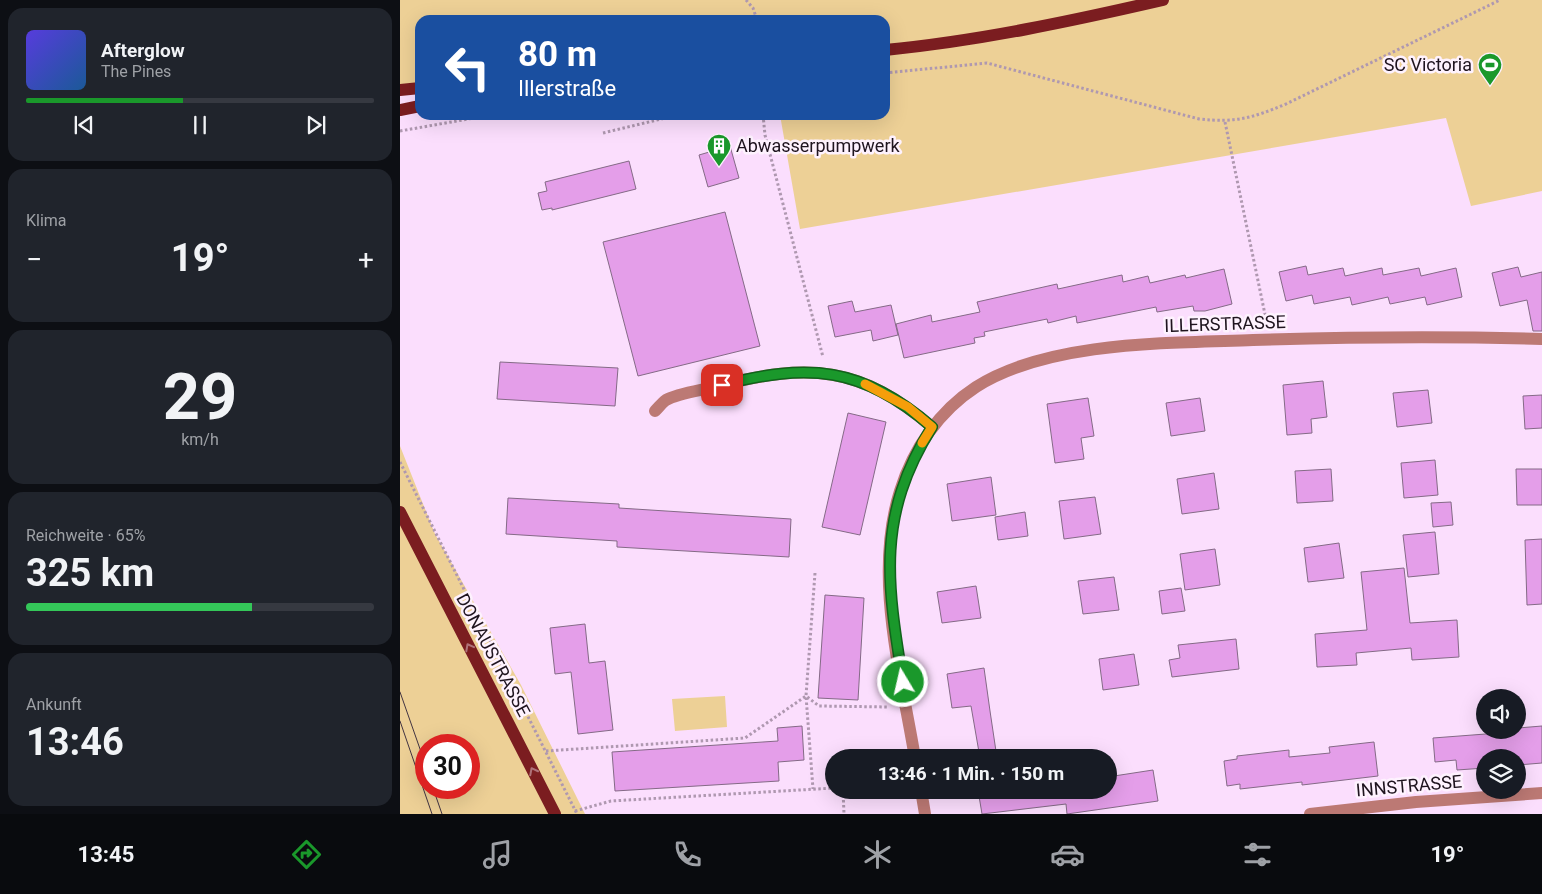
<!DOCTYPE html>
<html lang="de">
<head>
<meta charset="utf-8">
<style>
	body { margin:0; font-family:Roboto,sans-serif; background:#20242c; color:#f1f3f6; height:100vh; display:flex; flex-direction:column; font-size:19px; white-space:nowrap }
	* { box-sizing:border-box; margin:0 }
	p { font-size:16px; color:#9ea1a6 }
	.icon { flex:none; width:28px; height:28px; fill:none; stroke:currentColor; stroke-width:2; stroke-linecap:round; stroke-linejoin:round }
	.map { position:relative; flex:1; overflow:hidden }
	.sheet { display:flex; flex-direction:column; gap:8px; padding:8px; background:#0d0f14; width:400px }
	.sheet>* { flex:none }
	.hud { position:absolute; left:15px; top:15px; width:475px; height:105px; border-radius:15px; box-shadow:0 5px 20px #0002; background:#1a4fa0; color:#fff; overflow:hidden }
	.controls { position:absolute; left:1076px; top:689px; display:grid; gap:10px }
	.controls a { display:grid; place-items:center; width:50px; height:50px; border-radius:50%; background:#171b24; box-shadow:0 5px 20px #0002; font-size:25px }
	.speed { position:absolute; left:15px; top:734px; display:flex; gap:10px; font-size:25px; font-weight:700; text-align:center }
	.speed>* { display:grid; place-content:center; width:65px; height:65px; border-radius:50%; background:#171b24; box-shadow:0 5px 20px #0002; line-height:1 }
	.speed .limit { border:8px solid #d22; background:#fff; color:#111 }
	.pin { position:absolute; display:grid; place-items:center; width:42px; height:42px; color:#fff; margin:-21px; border-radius:10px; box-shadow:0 2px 8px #0006 }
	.me { position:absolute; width:55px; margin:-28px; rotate:351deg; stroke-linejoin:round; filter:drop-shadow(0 0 4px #0008) }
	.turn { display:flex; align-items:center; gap:18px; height:105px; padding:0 20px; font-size:22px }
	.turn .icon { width:65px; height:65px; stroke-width:2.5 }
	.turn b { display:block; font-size:35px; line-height:42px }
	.big { font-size:38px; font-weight:700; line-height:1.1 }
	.sheet .tile { flex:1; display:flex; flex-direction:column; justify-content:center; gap:8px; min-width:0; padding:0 18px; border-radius:15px; background:#20242c }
	.sheet .dial { align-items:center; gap:0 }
	.dial b { font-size:65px; line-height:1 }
	.song { display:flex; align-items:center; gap:15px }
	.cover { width:60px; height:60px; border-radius:8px; background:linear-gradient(135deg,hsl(250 70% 55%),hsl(210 70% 35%)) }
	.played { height:5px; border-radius:2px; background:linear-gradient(90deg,#1a982b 45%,#363941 45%) }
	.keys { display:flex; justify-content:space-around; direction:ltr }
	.heat { display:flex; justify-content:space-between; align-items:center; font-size:28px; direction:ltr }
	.charge { height:8px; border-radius:4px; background:linear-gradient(90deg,#34c759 65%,#363941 0) }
	.trip { position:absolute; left:425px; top:749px; width:292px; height:50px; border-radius:25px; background:#171b24; box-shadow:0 5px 20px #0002; font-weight:700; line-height:50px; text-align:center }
	.menu { display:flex; height:80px; justify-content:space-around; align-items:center; background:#090b0e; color:#9ea1a6 }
	.menu .icon { width:35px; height:35px }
	.menu .active { color:#1a982b }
	.menu b { font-size:22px; color:#f1f3f6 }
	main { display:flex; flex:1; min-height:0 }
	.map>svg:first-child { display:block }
</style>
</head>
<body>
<main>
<section class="sheet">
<div class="tile">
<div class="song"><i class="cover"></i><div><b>Afterglow</b><p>The Pines</p></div></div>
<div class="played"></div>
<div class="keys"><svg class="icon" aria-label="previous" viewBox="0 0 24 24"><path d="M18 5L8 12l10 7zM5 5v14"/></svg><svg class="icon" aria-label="pause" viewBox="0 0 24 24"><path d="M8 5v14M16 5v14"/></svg><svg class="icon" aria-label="next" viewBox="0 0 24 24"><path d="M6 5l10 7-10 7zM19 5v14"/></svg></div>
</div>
<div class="tile"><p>Klima</p>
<div class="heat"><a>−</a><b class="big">19°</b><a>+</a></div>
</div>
<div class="tile dial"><b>29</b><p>km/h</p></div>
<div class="tile"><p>Reichweite · 65%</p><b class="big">325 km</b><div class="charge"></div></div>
<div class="tile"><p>Ankunft</p><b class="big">13:46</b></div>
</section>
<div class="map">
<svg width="1142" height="814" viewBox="0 0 1142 814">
	<rect width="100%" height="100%" fill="#fbdefd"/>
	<path fill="#edd096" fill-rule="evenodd" d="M 0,0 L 1142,0 L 1142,191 L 1071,206 L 1046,118 L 400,229 L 380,115 L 485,115 L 485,20 L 20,20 L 20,86 L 0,89 Z
		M 0,446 L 35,534 L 121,685 L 185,814 L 0,814 ZM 26,745 L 69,745 L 69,788 L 26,788 Z
		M 325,696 L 327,727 L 275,731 L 272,699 Z"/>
	<path fill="#e49ee9" stroke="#846a86" d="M 330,146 L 339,178 L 308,187 L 299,155 Z
		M 229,161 L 236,189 L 152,210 L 152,208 L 142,210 L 138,193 L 147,191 L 145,182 Z
		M 325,212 L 360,346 L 238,376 L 203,242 Z
		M 906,266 L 908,275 L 943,268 L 945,276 L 982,268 L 983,275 L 1019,268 L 1021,276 L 1056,268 L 1062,297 L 1027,305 L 1025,297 L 990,304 L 988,297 L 952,305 L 950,297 L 914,304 L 912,295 L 886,301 L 879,272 Z
		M 1118,267 L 1121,277 L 1142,272 L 1142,331 L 1133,331 L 1127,300 L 1100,306 L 1092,273 Z
		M 824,269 L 832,304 L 805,311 L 794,311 L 793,306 L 757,312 L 756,307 L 677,323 L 676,316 L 648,323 L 647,319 L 584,332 L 585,336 L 574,338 L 575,343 L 504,358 L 496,324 L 531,315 L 532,322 L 580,312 L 577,302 L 657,284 L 658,289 L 722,275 L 723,282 L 748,276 L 750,283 L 785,275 L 786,278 Z
		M 452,301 L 455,312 L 491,305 L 498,335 L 473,341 L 471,330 L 435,337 L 428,306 Z
		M 100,362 L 218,368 L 215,406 L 97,399 Z
		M 923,381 L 927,417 L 911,419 L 912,433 L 887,435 L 883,385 Z
		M 1028,390 L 1032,423 L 997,427 L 993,393 Z
		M 1142,395 L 1142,428 L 1125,429 L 1123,396 Z
		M 688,398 L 694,436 L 681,438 L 684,459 L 655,463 L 647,404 Z
		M 800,398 L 805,431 L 771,436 L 766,403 Z
		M 448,413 L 486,422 L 460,535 L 422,527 Z
		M 1035,460 L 1038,495 L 1004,498 L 1001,463 Z
		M 931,469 L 933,501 L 897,503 L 895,471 Z
		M 1116,469 L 1142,469 L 1142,505 L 1117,505 Z
		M 814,473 L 819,509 L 782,514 L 777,479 Z
		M 591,477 L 596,515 L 552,521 L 547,484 Z
		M 695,497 L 701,534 L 664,539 L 659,501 Z
		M 108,498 L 219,504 L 219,508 L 391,519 L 389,557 L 217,547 L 217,541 L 106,534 Z
		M 1051,502 L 1053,525 L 1033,527 L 1031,503 Z
		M 625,512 L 628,536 L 598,540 L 595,517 Z
		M 1035,532 L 1039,574 L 1008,577 L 1003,535 Z
		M 1142,539 L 1142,604 L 1127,605 L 1125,540 Z
		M 939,543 L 944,578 L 908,582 L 904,548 Z
		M 815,549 L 820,585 L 785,590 L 780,554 Z
		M 1004,568 L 1010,623 L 1057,620 L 1059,657 L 1012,660 L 1011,648 L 956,653 L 957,665 L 917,667 L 915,634 L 967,630 L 961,572 Z
		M 714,577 L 719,610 L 683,614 L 678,581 Z
		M 576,586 L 581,618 L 542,623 L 537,592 Z
		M 781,588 L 785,611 L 762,614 L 759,591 Z
		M 425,595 L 464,598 L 458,700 L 418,698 Z
		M 185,624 L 189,663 L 205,661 L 213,730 L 178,734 L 171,672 L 155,674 L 150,628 Z
		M 836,639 L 839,669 L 772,677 L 769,660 L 780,658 L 778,645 Z
		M 734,654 L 739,685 L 703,690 L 699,659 Z
		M 584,668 L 590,711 L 597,758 L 580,758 L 571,706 L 552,708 L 547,674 Z
		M 402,726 L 404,760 L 378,762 L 379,781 L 215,791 L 212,752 L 378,741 L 377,728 Z
		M 1142,726 L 1142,763 L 1118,765 L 1118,758 L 1085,758 L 1085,768 L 1057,770 L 1056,760 L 1035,762 L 1033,738 L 1112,732 L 1111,730 L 1118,728 Z
		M 974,742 L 978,776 L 902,785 L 902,782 L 840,789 L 840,784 L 827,786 L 824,761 L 837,759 L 837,756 L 889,750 L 889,757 L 930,753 L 929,747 Z
		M 753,770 L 758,801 L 667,814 L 666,804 L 582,814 L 578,790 L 709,790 L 709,781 L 714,780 L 714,776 Z"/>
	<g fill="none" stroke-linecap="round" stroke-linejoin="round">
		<path stroke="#af98b0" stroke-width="3" stroke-dasharray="2.5 2.5" stroke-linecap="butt" d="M 346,0 L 353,8 L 357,20
			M 485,73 L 587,63 L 799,119 C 836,123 852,118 886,104 L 1100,0
			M 363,115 L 365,135 L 423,357
			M 825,122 L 867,324
			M 0,131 L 91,115
			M 203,133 L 278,115
			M 0,462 L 177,814
			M 415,573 L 406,696 L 419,706 L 489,707
			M 146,751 L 345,738 L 406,696 L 413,789
			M 443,790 L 444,814
			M 175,811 L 211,801 L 434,788"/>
		<path stroke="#bc7974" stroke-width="12" d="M 255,411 C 259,407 262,403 266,400 C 278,393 304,390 318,386 C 407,363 460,365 532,427
			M 515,758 C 501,673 473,576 500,491 C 513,449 539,411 576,387 C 648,341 770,343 853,340 C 950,337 1046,336 1142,339
			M 521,790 L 525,814
			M 910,814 L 1016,802 L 1142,793"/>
		<path stroke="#7b1d20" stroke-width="12" d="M 485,50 C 578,41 672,21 763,0
			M 0,90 L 20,88
			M 0,110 L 20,106
			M 0,512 L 155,814"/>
		<path stroke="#423442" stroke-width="1" d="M 0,692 L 26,766
			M 0,721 L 32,814
			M 33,788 L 42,814"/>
	</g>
	<defs><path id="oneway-chevron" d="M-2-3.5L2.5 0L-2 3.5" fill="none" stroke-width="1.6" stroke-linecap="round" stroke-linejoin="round" transform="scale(1.25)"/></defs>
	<g stroke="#af7279">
		<use href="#oneway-chevron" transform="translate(69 647) rotate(-118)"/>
		<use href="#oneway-chevron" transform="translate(133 771) rotate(-117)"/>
	</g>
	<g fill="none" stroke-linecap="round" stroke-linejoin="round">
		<defs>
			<path id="route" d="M 322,385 C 408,363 462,366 532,427 C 476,516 487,583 503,682"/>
		</defs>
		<use href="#route" stroke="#11631c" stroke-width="12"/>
		<use href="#route" stroke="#1a982b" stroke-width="9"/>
		<path stroke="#f59e0b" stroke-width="9" d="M 465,384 L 508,407 L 532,427 L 522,443"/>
	</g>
	<defs>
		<symbol id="stadium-pin" viewBox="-11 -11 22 30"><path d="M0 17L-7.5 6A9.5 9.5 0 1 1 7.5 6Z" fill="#1a982b" stroke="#fef2fe"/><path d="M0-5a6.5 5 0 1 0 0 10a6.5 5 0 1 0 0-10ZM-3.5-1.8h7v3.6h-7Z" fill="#fff"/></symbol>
		<symbol id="building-pin" viewBox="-11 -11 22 30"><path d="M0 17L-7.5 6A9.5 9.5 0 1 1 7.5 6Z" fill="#1a982b" stroke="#fef2fe"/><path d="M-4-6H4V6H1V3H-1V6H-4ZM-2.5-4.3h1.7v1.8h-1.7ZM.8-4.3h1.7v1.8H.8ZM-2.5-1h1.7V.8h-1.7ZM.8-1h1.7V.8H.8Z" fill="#fff"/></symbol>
	</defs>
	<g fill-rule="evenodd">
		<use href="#stadium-pin" x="1076" y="51" width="28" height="38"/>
		<use href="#building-pin" x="305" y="132" width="28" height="38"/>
	</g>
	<g text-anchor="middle" stroke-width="5" stroke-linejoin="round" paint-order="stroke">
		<g font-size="18" fill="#1f141f" stroke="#fef2fe" text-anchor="end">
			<text x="1072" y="71">SC Victoria</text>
			<text x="336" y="152" text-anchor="start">Abwasserpumpwerk</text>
		</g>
		<g font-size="18" fill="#1f141f" stroke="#fef2fe">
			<text transform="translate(825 324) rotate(-2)" y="6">ILLERSTRASSE</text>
			<text transform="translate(93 655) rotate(62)" y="6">DONAUSTRASSE</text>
			<text transform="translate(1009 786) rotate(-5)" y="6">INNSTRASSE</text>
		</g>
	</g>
</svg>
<div class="controls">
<a><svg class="icon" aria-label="sound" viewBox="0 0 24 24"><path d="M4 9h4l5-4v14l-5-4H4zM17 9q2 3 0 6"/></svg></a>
<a><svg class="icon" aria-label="layers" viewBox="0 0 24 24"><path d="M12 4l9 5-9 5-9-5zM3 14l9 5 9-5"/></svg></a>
</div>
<div class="speed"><div class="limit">30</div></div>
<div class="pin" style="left:322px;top:385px;background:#d93025"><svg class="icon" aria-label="arrive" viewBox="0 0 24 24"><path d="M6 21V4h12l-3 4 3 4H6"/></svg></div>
<svg class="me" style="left:503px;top:682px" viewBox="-20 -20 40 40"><circle r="17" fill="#1a982b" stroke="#fff" stroke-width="3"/><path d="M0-11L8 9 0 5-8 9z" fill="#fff"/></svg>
<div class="trip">13:46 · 1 Min. · 150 m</div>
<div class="hud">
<div class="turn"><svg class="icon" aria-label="left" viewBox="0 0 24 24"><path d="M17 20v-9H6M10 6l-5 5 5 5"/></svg><div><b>80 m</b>Illerstraße</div></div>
</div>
</div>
</main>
<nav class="menu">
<b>13:45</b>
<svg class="icon active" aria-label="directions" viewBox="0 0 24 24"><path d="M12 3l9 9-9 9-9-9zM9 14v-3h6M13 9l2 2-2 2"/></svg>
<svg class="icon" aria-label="music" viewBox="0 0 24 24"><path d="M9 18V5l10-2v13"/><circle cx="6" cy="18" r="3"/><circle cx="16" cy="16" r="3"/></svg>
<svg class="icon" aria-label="phone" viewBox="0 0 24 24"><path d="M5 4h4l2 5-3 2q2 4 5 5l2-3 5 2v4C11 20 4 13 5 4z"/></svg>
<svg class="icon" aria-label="climate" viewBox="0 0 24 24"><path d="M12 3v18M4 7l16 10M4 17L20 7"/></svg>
<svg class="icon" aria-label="car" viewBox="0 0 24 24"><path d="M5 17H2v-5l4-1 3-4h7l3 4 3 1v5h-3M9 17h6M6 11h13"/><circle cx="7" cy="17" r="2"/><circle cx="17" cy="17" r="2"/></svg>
<svg class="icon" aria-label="filters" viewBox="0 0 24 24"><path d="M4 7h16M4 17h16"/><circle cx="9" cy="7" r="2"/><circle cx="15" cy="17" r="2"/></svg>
<b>19°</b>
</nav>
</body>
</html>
